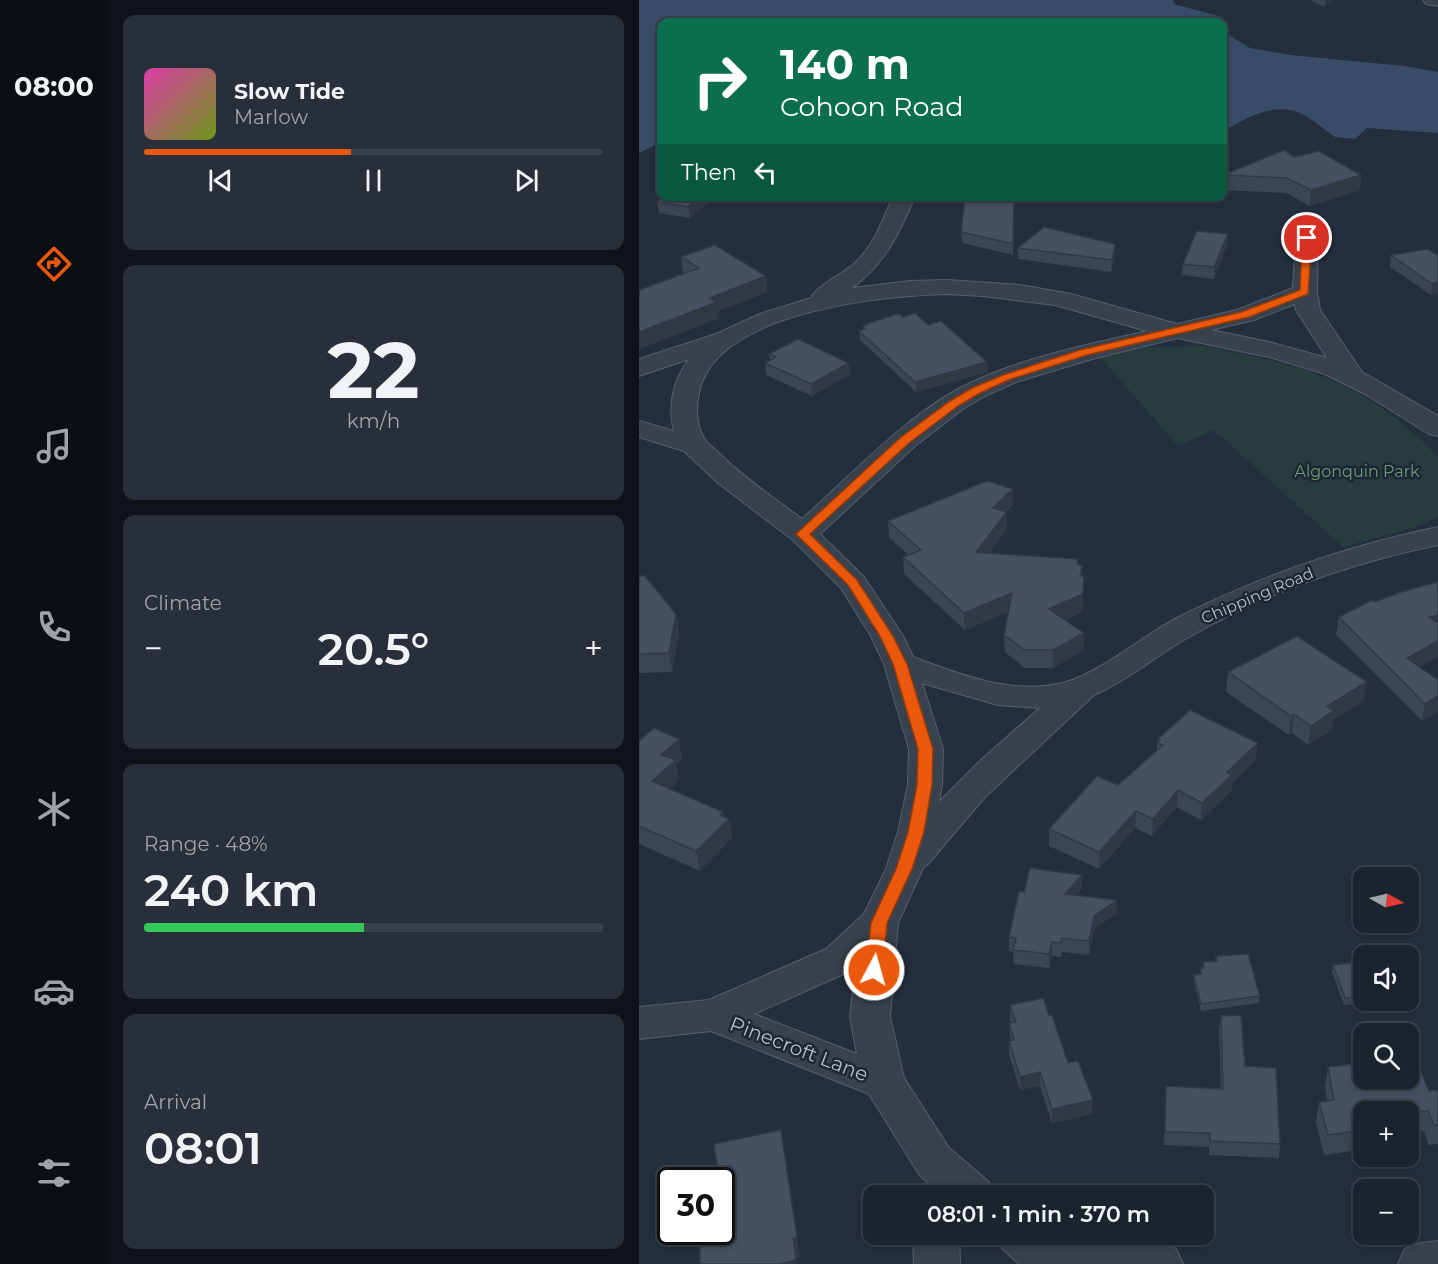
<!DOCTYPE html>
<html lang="en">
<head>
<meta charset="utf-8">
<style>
	body { margin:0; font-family:Montserrat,sans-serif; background:#282f3a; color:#f1f3f6; height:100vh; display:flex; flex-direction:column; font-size:22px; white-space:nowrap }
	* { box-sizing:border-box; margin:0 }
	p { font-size:20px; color:#a0a4aa }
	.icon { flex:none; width:33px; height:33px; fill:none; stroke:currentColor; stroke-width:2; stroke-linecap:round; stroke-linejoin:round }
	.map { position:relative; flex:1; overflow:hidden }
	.sheet { display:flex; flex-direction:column; gap:15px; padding:15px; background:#0f1319; width:531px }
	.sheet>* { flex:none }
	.banner { position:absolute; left:18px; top:18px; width:570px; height:183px; border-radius:12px; box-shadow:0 3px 9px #0003,0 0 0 2px #39404a; background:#0b6e4f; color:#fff; overflow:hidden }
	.needle { width:39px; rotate:98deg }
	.tools { position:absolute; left:714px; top:867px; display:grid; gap:12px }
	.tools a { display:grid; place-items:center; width:66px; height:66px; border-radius:12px; background:#1b232e; box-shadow:0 3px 9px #0003,0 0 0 2px #39404a; font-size:30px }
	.speed { position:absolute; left:18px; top:1167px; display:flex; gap:12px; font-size:30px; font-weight:700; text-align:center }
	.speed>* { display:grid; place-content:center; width:78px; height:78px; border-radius:50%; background:#1b232e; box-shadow:0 3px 9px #0003,0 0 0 2px #39404a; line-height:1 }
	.speed .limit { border:3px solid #111; border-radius:9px; background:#fff; color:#111 }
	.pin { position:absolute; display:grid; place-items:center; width:51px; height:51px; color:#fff; margin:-26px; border:3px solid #fff; border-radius:50%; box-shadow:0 2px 6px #0007 }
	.me { position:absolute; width:66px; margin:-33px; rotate:6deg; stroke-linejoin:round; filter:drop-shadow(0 0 4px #0008) }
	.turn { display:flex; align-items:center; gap:21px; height:126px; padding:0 24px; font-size:27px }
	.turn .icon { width:78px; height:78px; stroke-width:2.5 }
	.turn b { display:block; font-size:42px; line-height:51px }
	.then { display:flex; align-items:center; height:57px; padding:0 24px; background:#0003; gap:12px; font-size:22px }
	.big { font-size:45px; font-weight:600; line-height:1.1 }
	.sheet .tile { flex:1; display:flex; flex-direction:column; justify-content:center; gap:9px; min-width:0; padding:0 21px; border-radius:12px; background:#282f3a }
	.sheet .dial { align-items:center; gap:0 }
	.dial b { font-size:78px; line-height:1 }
	.song { display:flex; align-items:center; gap:18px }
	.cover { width:72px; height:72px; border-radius:9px; background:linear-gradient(135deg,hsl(320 70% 55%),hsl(80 70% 35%)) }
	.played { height:6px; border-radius:3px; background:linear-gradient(90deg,#ea580c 45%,#39404a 45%) }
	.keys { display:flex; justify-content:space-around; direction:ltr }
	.heat { display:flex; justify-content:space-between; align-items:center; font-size:33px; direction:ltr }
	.charge { height:9px; border-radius:4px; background:linear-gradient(90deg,#34c759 48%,#39404a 0) }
	.trip { position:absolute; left:224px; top:1185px; width:351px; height:60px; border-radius:12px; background:#1b232e; box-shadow:0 3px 9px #0003,0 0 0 2px #39404a; font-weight:600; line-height:60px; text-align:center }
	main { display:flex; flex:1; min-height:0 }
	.tabs { display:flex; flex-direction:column; width:108px; justify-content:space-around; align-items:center; background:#0b0e12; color:#a0a4aa }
	.tabs .icon { width:42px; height:42px }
	.tabs .current { color:#ea580c }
	.tabs b { font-size:27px; color:#f1f3f6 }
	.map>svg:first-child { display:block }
</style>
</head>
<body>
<main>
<nav class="tabs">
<b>08:00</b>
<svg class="icon current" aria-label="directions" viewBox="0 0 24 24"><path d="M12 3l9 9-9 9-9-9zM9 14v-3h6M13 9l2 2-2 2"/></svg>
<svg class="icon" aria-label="music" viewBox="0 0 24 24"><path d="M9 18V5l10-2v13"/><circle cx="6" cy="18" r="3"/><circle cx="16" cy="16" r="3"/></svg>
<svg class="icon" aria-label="phone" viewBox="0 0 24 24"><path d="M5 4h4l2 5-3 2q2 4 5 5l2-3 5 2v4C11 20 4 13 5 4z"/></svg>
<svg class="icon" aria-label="climate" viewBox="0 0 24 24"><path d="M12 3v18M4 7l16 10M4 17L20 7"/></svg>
<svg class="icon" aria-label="car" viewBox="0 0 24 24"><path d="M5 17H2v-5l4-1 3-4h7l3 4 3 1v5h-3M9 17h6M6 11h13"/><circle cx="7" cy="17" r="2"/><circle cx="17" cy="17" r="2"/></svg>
<svg class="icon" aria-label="filters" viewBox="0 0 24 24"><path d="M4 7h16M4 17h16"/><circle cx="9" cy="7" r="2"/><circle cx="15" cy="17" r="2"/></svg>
</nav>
<section class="sheet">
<div class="tile">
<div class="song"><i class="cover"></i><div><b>Slow Tide</b><p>Marlow</p></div></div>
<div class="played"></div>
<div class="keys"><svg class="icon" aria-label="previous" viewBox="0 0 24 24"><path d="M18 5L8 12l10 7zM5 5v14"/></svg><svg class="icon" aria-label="pause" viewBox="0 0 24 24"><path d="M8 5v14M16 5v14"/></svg><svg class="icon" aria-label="next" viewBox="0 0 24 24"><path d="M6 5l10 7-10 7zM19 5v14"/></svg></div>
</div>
<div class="tile dial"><b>22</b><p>km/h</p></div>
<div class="tile"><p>Climate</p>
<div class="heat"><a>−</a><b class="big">20.5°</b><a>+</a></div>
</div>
<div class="tile"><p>Range · 48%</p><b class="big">240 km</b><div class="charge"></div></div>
<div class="tile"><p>Arrival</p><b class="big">08:01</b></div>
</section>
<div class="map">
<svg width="799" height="1264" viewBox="0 0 799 1264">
	<rect width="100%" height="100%" fill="#242f3e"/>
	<path fill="#263c3f" d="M 563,346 C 661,364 729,382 799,457 L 799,517 L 777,527 L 704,547 L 575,430 L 539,446 L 461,357 L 501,348 Z"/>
	<path fill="#394c67" d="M 0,0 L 534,0 L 535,4 L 583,17 L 591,36 L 611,48 L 652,55 L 765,66 L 799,72 L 799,133 L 728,128 L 716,139 L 696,137 C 686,130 676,121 665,115 C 637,100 608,118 584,131 L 584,22 L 22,22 L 22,142 L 0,153 Z"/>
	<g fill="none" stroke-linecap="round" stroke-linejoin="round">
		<defs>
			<path id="street" d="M 784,0 L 799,0 L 799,6 L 787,4 Z
				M 254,196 L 276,196 C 261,233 245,265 213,288 L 271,281 L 308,280 L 381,285 L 432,294 L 538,324 L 598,310 L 654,288 L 657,238 L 660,233 L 668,231 L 676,233 L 679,238 L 678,292 L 681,310 L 723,372 L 799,416 L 799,436 L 790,434 L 726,394 L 686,374 L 630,357 L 538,338 L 453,359 L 377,382 L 346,396 L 324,409 L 276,446 L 181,534 L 225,577 L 264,636 L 274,657 C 320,674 369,694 419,684 C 457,677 503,636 538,618 C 621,576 708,546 799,527 L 799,545 C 712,563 627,593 550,637 C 518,655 489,680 455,695 L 346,797 L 289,864 L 285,866 L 259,923 L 251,1017 L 265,1078 L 310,1148 L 350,1182 L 356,1196 L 303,1196 L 280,1174 L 230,1094 L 72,1031 L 0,1039 L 0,1007 L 70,1000 L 187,949 L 225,914 L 247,869 L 259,832 L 269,785 L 270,749 L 245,664 L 232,636 L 202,588 L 154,540 L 79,483 L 45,451 L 0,437 L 0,421 L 35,431 C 28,405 35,379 50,359 L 0,376 L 0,359 L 77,334 L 121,314 L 172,298 C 176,287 205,273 216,263 C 235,245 244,220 254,196 ZM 308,294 L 344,296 L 416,305 L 508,331 C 448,345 385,357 329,384 C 271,412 211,476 163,519 C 136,499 108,480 84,457 C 78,451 69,445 65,438 C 57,425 57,407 60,393 C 75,312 241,296 308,294 ZM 656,304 L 657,310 L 688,358 L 630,342 L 572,330 L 615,320 ZM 283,683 L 359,705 L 401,708 L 342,760 L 300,802 L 303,785 L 304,749 ZM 216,969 L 211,1017 L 218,1054 L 115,1014 Z
				M 274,1234 L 320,1234 L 321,1264 L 275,1264 Z
				M 357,1234 L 412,1234 L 416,1238 L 521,1243 L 537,1249 L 544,1264 L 380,1264 L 363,1248 Z
				M 799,1241 L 799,1264 L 759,1264 L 766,1249 L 782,1243 Z"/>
		</defs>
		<use href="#street" stroke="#565f6c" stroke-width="2"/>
		<use href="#street" fill="#38414e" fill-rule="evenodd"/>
	</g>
	<path fill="#3b4654" d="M 671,0 L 693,0 L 685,7 Z
		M 655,157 L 722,175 L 721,190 L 671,206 L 647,193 L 584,190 L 584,174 Z
		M 25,196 L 76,196 L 51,218 L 20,213 L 18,202 Z
		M 375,196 L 374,255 L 323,243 L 322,232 Z
		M 589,234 L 588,245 L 575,279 L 543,275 L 544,264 Z
		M 476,244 L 476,255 L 472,272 L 379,259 L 379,248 Z
		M 752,255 L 799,256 L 792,295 L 751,267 Z
		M 42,257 L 127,276 L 128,292 L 79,311 L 80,318 L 0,349 L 0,290 L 45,273 L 44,273 Z
		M 263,317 L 289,325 L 348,362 L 349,372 L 277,392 L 221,340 L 220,331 L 224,330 L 224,326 L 227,325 L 227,324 Z
		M 130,354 L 210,363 L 211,374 L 173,396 L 127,375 L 126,363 L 131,360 Z
		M 374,505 L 368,512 L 368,528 L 350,553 L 439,564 L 443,566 L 443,576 L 445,576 L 443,612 L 426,620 L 445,633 L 445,650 L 414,668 L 386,668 L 366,652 L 365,635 L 369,612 L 326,630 L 265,574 L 264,557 L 270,555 L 250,538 L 249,521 Z
		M 0,577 L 37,614 L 40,633 L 33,672 L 0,673 Z
		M 700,617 L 781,667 L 799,680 L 783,721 L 697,635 Z
		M 589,672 L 725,701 L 694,719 L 693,730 L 669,745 L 653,733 L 650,735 L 587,692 Z
		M 519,739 L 617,760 L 593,783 L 592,791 L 562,820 L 538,807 L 513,836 L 496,828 L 460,869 L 410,846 L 410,829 L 479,785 L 518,751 L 518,743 L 519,742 Z
		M 0,741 L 43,758 L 37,764 L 40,779 L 30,789 L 90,819 L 93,838 L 61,871 L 0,844 Z
		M 443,875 L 443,888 L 437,895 L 478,913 L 455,929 L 450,955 L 423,952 L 422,957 L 413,956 L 410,968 L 375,964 L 374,952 L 370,951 L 370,937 L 385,892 Z
		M 577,956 L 621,996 L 620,1003 L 562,1011 L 555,982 L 555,975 L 561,974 L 562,968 L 564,968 L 564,962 L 576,961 Z
		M 724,961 L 724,1000 L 740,1001 L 705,1005 L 693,972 L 694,965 Z
		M 371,1005 L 410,1015 L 429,1063 L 453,1114 L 413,1123 L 401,1086 L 381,1090 L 370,1055 L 370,1041 L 372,1041 L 371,1037 L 370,1023 L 372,1023 L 371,1019 Z
		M 582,1016 L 606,1066 L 641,1144 L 640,1158 L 570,1155 L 570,1147 L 525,1145 L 527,1086 L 582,1089 L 580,1030 Z
		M 716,1038 L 724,1038 L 724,1078 L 790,1091 L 799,1090 L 799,1144 L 790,1145 L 785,1131 L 770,1133 L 770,1112 L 724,1112 L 724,1137 L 715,1138 L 713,1151 L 685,1155 L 677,1122 L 680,1102 L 688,1101 L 686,1087 L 689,1067 L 715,1064 L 713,1058 Z"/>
	<path fill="#303945" d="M 686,0 L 693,0 L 685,7 Z
		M 722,175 L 721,190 L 671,206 L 672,190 Z
		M 62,196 L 76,196 L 51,218 L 49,207 Z
		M 589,234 L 588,245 L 575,279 L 575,267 Z
		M 476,244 L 476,255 L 472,272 L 473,260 Z
		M 127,276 L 128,292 L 79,311 L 80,318 L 0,349 L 0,332 L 71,298 Z
		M 799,282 L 799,293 L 792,295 L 793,284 Z
		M 348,362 L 349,372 L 277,392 L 276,382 Z
		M 210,363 L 211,374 L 173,396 L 172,384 Z
		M 374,489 L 374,505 L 354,525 L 354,508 Z
		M 368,512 L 368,528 L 337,569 L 337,552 Z
		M 445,576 L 443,612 L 410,626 L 410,609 Z
		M 373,593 L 373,610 L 326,630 L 325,613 Z
		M 37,614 L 40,633 L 33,672 L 30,653 Z
		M 799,615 L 799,631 L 790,617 Z
		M 445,633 L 445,650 L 414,668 L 414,650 Z
		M 799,641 L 799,657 L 765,675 L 768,658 Z
		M 728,682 L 725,701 L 694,719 L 693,730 L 669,745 L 672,726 L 688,706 Z
		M 799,696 L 799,712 L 783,721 L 786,704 Z
		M 655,714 L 653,733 L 650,735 L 652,716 Z
		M 40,739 L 43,758 L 37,764 L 40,779 L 16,801 L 13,781 L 22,755 Z
		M 619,743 L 617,760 L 593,783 L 592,791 L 562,820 L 563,803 L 588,772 Z
		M 539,790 L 538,807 L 513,836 L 514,819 Z
		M 497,811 L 496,828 L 460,869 L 460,852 Z
		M 84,812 L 86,823 L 90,819 L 93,838 L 61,871 L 57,851 Z
		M 443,875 L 443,888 L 426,907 L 426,894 Z
		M 478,900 L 478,913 L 455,929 L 450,955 L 450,941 L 455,916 Z
		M 413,942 L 413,956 L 410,968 L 410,954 Z
		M 401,1072 L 401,1086 L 381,1090 L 381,1077 Z
		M 454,1100 L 453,1114 L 413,1123 L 413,1109 Z
		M 158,1237 L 161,1257 L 157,1258 L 154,1238 Z
		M 157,1260 L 158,1264 L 144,1264 L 144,1263 Z"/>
	<path fill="#455162" stroke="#303945" stroke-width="1.5" d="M 645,150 L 655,157 L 680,151 L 722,175 L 672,190 L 648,178 L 584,175 Z
		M 25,196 L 62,196 L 49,207 L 18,202 Z
		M 326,196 L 375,196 L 374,244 L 322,232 Z
		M 405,227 L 476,244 L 473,260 L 379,248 Z
		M 558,231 L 589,234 L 575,267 L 544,264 Z
		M 76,245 L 127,276 L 71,298 L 78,302 L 0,332 L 0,290 L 60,268 L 42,257 Z
		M 789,249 L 799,256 L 799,282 L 793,284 L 752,255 Z
		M 276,313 L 289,325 L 302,321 L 348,362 L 276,382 L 220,331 L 226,329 L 224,326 L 228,325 L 227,324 L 255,315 L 261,314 L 263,317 Z
		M 159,339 L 210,363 L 172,384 L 126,363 L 137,357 L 130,354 Z
		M 348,481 L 374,489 L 354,508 L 368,512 L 337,552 L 439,559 L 438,564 L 443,566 L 441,576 L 445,576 L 444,594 L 410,609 L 445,633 L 414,650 L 386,650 L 365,635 L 373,593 L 325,613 L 264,557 L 282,550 L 249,521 Z
		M 5,575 L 37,614 L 30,653 L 0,654 L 0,577 Z
		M 799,582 L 799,615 L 790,617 L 799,623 L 799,641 L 768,658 L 799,680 L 799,696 L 786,704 L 700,617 L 733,600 L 736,602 L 762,592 Z
		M 658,636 L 728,682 L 688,706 L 695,711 L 672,726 L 655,714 L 652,716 L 589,672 Z
		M 551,710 L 619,743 L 588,772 L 593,775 L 563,803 L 539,790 L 514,819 L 497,811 L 460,852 L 410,829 L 458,776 L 479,785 L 524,745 L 518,743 L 521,740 L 519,739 Z
		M 15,728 L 40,739 L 22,755 L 37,760 L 13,781 L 84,812 L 81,815 L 90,819 L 57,851 L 0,826 L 0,741 Z
		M 391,868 L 443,875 L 426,894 L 478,900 L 455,916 L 450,941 L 423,938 L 422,943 L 413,942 L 410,954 L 374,950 L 377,938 L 370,937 L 380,891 L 385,892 Z
		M 609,954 L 621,996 L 562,1004 L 555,975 L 562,974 L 562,968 L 565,968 L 564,962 L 578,961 L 577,956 Z
		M 724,961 L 724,996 L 706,998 L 694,965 Z
		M 404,998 L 410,1015 L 413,1015 L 429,1063 L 439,1061 L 454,1100 L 413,1109 L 401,1072 L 381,1077 L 370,1041 L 375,1040 L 370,1023 L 377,1022 L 371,1005 Z
		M 602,1015 L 606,1066 L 637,1068 L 641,1144 L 571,1141 L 571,1133 L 526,1132 L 527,1086 L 584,1089 L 582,1016 Z
		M 716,1038 L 724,1038 L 724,1059 Z
		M 770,1041 L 790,1091 L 799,1090 L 799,1125 L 795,1125 L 789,1111 L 770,1113 L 770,1112 L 724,1112 L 724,1117 L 712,1119 L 717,1131 L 689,1135 L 680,1102 L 695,1100 L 689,1067 L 724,1063 L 724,1078 L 770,1078 Z
		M 142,1130 L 158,1237 L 154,1238 L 157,1260 L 144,1263 L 144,1264 L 61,1264 L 61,1232 L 82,1232 L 82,1219 L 84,1218 L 82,1205 L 82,1180 L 80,1180 L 75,1144 Z"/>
	<path fill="#ea580c" stroke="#983908" stroke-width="1.5" d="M 668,235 L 673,238 L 669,294 L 610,317 L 448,355 L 372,379 L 341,393 L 319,406 L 270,443 L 171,534 L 218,580 L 254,636 L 268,664 L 294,749 L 293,785 L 285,832 L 273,869 L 248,923 L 244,970 L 241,975 L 235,977 L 229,975 L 227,970 L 232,923 L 257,869 L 269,832 L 278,785 L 279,749 L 254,664 L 241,636 L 209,585 L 157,534 L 261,438 L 311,401 L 333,388 L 364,375 L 441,350 L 602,312 L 661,290 L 663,238 Z"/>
	<g text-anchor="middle" stroke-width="5" stroke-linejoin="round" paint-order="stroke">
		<g font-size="16" fill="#6b9a76" stroke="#1d2633">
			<text x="718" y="477">Algonquin Park</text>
		</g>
		<g font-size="16" fill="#b4bcc9" stroke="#1d2633">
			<text transform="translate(618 595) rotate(-23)" y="6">Chipping Road</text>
		</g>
		<g font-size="20" fill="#b4bcc9" stroke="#1d2633">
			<text transform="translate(160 1049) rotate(21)" y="7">Pinecroft Lane</text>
		</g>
	</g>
</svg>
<div class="tools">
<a><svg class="needle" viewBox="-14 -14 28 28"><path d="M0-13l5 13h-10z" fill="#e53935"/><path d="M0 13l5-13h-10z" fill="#a0a4aa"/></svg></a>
<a><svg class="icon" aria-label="sound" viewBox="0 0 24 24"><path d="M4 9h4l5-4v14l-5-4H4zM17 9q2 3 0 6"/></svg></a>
<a><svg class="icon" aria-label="search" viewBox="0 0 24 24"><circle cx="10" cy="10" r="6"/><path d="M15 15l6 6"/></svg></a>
<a>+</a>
<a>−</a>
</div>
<div class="speed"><div class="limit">30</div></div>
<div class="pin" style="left:668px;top:238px;background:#d93025"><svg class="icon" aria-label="arrive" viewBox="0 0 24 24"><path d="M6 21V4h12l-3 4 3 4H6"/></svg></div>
<svg class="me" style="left:235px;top:970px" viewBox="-20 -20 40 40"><circle r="17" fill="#ea580c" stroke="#fff" stroke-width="3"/><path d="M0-11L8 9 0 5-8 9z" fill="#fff"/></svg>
<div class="trip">08:01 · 1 min · 370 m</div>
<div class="banner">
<div class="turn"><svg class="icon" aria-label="right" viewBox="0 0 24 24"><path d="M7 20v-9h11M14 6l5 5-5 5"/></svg><div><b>140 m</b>Cohoon Road</div></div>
<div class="then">Then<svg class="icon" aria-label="left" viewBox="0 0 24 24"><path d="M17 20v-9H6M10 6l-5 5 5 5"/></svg></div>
</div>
</div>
</main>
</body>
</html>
